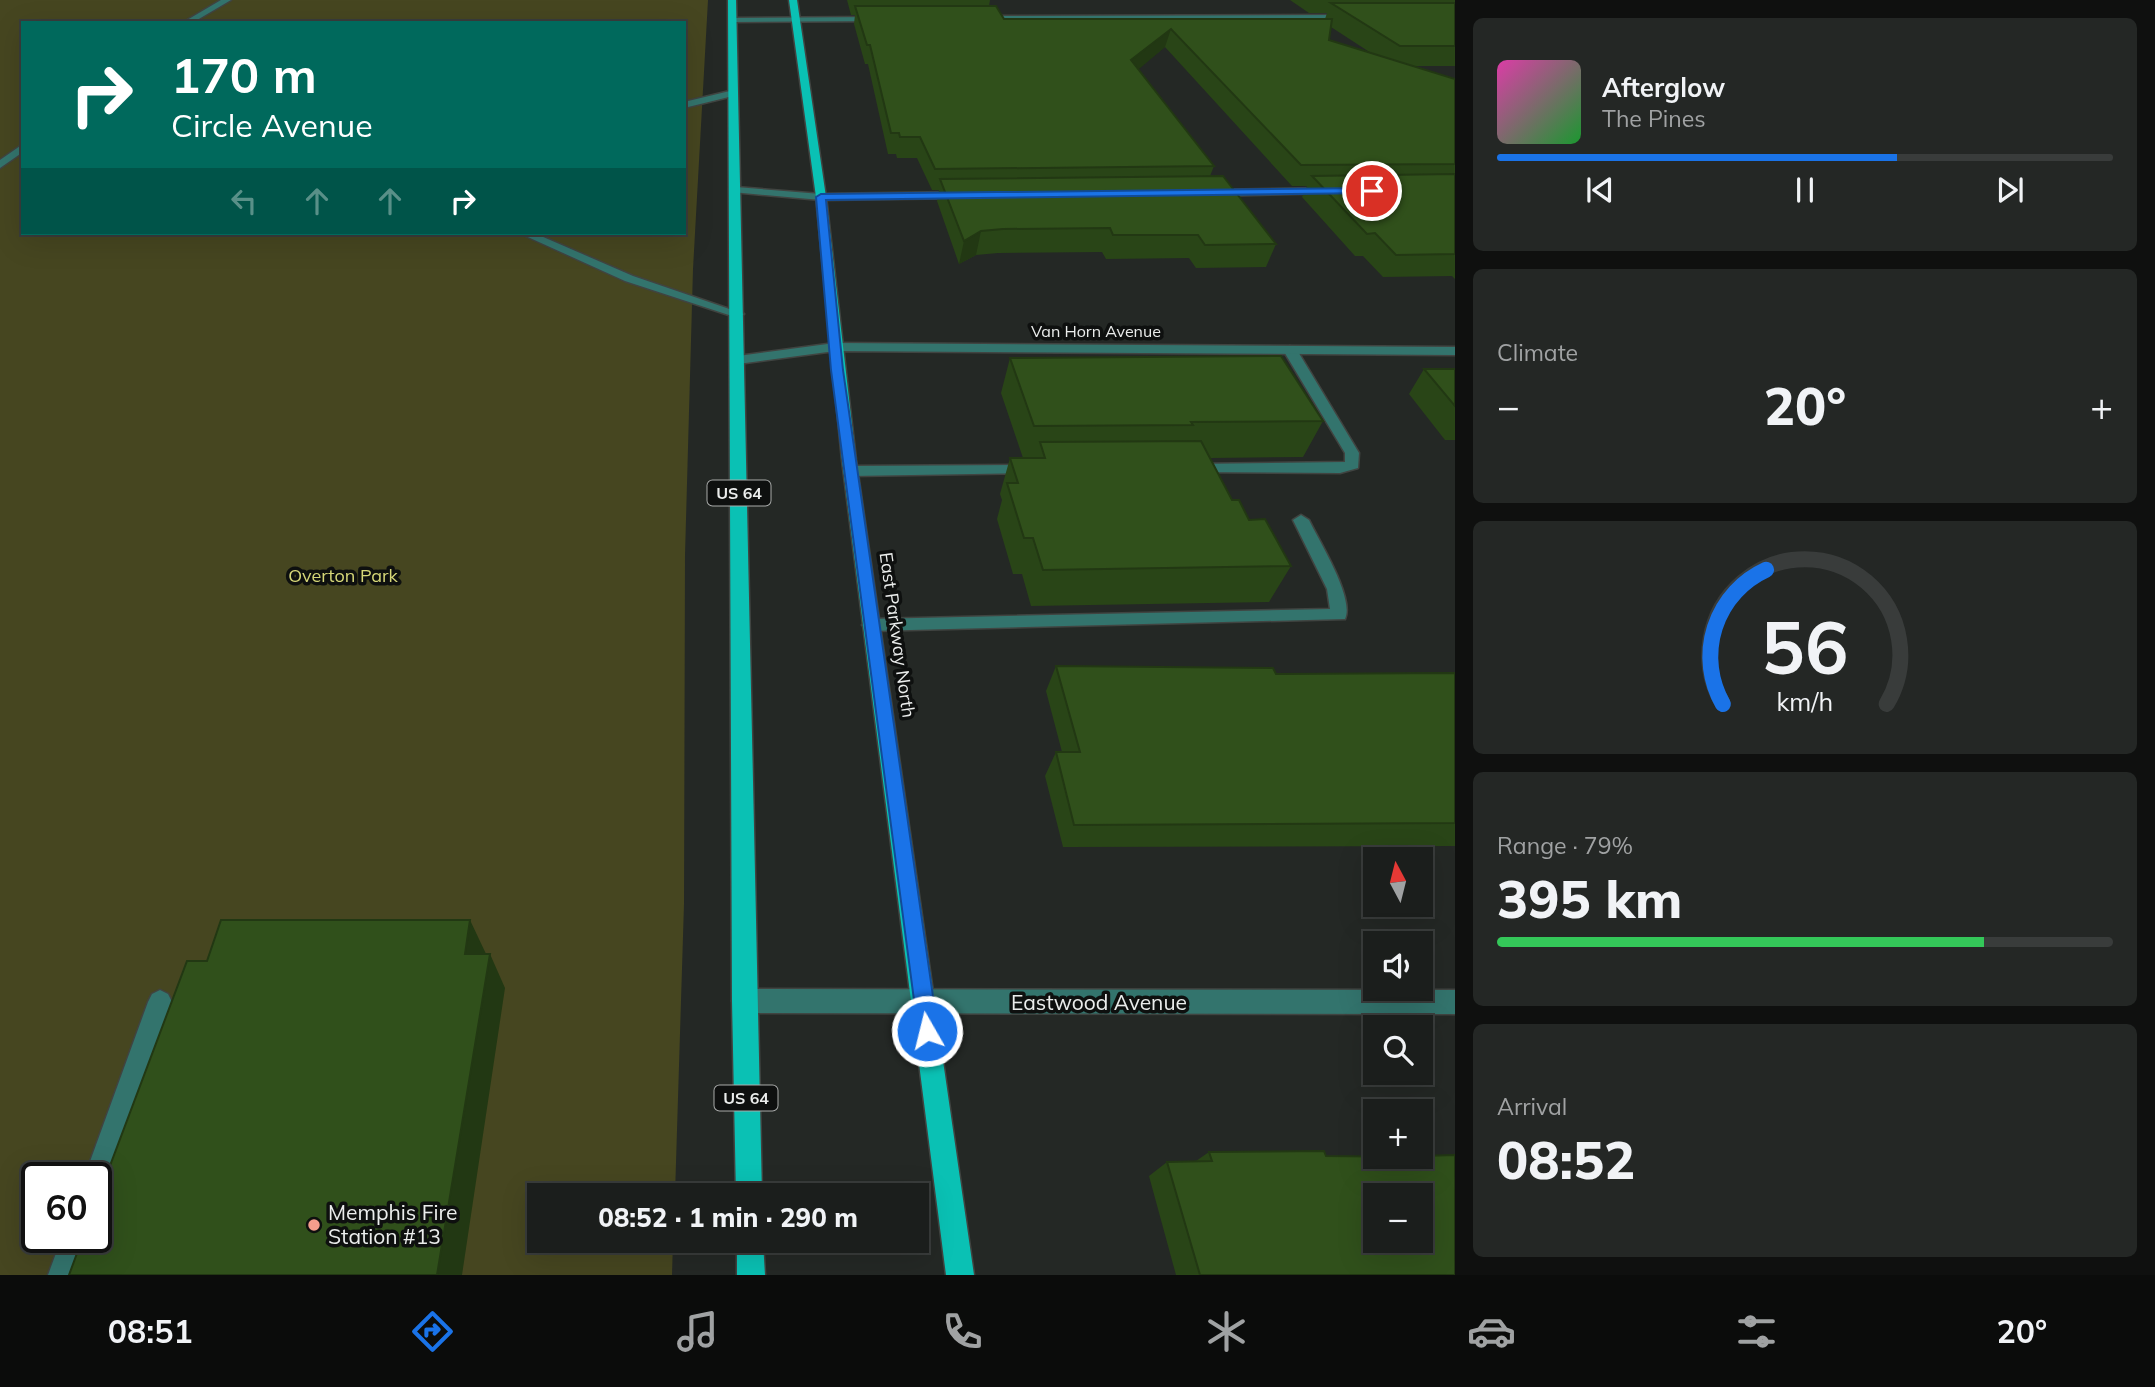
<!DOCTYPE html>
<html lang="en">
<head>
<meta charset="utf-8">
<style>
	body { margin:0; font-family:Mulish,sans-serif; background:#242725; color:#f1f3f6; height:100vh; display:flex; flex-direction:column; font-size:26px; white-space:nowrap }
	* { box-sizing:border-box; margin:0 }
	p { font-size:23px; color:#a0a2a3 }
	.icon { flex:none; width:38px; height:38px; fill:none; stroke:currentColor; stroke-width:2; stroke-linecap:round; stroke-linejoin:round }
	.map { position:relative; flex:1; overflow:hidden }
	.side { display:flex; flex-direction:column; gap:18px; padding:18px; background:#0f100f; width:700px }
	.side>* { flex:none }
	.guide { position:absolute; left:21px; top:21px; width:665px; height:214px; border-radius:0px; box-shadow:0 7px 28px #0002,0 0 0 2px #393c3b; background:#00695c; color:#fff; overflow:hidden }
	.needle { width:46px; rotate:353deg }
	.fabs { position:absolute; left:1363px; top:847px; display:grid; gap:14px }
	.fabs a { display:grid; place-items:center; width:70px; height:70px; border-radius:0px; background:#1b1e1c; box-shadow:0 7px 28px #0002,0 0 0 2px #393c3b; font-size:35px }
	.speed { position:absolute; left:21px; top:1162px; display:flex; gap:14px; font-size:35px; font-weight:700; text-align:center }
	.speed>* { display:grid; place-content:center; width:91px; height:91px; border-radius:50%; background:#1b1e1c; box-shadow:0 7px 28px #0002,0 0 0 2px #393c3b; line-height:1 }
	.speed .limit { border:4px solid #111; border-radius:10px; background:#fff; color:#111 }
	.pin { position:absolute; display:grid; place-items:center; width:60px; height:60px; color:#fff; margin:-30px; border:4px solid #fff; border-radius:50%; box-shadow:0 2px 7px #0007 }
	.me { position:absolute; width:77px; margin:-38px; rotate:352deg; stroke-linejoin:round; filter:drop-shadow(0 0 5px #0008) }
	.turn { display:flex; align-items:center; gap:24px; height:147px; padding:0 35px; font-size:32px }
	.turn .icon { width:91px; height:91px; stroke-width:2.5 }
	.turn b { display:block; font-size:49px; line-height:60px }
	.lanes { display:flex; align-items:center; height:66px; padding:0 35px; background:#0003; justify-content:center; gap:35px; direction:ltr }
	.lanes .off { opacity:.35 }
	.big { font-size:52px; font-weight:800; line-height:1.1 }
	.side .card { flex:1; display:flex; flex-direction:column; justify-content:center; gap:10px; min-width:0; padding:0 24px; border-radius:10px; background:#242725 }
	.side .dial { align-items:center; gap:0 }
	.dial svg { height:182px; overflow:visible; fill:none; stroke:#393c3b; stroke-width:7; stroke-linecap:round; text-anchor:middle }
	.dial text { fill:#f1f3f6; stroke:none }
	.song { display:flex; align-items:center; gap:21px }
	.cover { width:84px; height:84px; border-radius:10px; background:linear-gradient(135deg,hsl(320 70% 55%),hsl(130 70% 35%)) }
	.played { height:7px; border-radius:4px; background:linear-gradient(90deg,#1a73e8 65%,#393c3b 65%) }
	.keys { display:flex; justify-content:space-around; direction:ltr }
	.heat { display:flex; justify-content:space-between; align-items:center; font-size:38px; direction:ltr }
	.charge { height:10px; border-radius:5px; background:linear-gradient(90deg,#34c759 79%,#393c3b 0) }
	.trip { position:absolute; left:527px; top:1183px; width:402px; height:70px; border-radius:0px; background:#1b1e1c; box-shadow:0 7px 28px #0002,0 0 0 2px #393c3b; font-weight:800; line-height:70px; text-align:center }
	.tabs { display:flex; height:112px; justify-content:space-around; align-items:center; background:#0b0c0b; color:#a0a2a3 }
	.tabs .icon { width:49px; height:49px }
	.tabs .on { color:#1a73e8 }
	.tabs b { font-size:32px; color:#f1f3f6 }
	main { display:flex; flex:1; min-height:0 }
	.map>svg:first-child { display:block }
</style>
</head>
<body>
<main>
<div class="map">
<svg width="1455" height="1275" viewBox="0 0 1455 1275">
	<rect width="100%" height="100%" fill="#242825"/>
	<path fill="#464620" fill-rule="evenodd" d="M 0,0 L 708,0 L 693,269 L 685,555 L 684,904 L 675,1195 L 539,1195 L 539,1241 L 673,1241 L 672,1275 L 0,1275 ZM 23,23 L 684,23 L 684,233 L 23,233 ZM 37,1178 L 96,1178 L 96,1237 L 37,1237 Z"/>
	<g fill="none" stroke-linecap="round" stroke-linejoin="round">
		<defs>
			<path id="service" d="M 734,90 L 737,95 L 684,108 L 684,102 Z
				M 519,233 L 534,233 L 633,276 L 744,314 L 738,318 L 625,281 Z
				M 1290,346 L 1297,350 L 1359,453 L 1358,468 L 1340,473 L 1189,472 L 1189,466 L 1194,464 L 1345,462 L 1345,453 L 1283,350 Z
				M 1029,465 L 1034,467 L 1034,473 L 851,476 L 844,471 L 851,466 Z
				M 1301,515 L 1309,520 C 1319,541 1355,598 1345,619 L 871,631 L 862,625 L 871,619 L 1330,609 L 1327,589 L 1293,520 Z
				M 160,990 L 168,994 L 172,1002 L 109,1179 L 105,1188 L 96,1192 L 96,1178 L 84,1178 L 148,1002 L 152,994 Z
				M 62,1237 L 88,1237 L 76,1275 L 48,1275 Z"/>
			<path id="pedestrian" d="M 221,0 L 231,0 L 192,23 L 182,23 Z
				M 23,144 L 23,152 L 0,168 L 0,160 Z"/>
			<path id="minor" d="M 1350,15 L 1353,19 L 979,20 L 975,18 L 979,16 Z
				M 878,17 L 881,21 L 733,22 L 729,20 L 733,18 Z
				M 736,187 L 821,194 L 962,192 L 967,195 L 962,198 L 821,200 L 732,192 L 731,190 Z
				M 1329,188 L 1334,191 L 1333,193 L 1214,196 L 1209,193 L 1214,190 Z
				M 835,343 L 1455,347 L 1455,355 L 835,351 L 738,364 L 731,360 L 738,356 Z
				M 744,989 L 1455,990 L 1455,1014 L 744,1013 L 736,1009 L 732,1001 L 736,993 Z"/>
			<path id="primary" d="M 728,0 L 736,0 L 762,1195 L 736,1195 L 732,1001 Z
				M 789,0 L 797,0 L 826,197 L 856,460 L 974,1275 L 946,1275 L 842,460 L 816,197 Z
				M 737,1241 L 763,1241 L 765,1275 L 737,1275 Z"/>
		</defs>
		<use href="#service" stroke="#404441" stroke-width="3"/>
		<use href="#pedestrian" stroke="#404441" stroke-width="3"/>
		<use href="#minor" stroke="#404441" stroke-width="3"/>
		<use href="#primary" stroke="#404441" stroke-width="3"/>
		<use href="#service" fill="#33746d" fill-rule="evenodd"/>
		<use href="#pedestrian" fill="#33746d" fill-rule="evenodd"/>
		<use href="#minor" fill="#33746d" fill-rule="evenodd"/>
		<use href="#primary" fill="#0ac1b4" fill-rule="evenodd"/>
	</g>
	<path fill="#294517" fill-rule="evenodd" d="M 847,0 L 990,0 L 989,6 L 1004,19 L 1325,19 L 1327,13 L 1309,13 L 1290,0 L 1455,0 L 1455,66 L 1412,66 L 1455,79 L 1455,279 L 1452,276 L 1383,277 L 1363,256 L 1355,256 L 1302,197 L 1307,186 L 1292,186 L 1165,47 L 1138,69 L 1214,166 L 1210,176 L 1276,244 L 1266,267 L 1196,268 L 1189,258 L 1106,259 L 1102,252 L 998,253 L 976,255 L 959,264 L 937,201 L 939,190 L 932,190 L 917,158 L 897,158 L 896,154 L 888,154 L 868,64 L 865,64 L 854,24 L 855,15 L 851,15 ZM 1331,27 L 1371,53 L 1329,40 Z
		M 1010,358 L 1323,421 L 1303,457 L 1210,458 L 1232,500 L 1291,566 L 1269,602 L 1031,606 L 1022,574 L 1013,574 L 997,519 L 1002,500 L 1000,494 L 1010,458 L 1023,458 L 1001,393 Z
		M 1424,369 L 1455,369 L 1455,440 L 1445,440 L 1409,394 Z
		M 1056,666 L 1276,674 L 1455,673 L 1455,846 L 1063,847 L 1045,776 L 1056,752 L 1062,752 L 1046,691 Z
		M 1209,1152 L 1326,1156 L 1455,1275 L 1176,1275 L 1149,1176 L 1167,1162 L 1196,1161 Z"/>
	<path fill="#223813" d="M 1171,29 L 1165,47 L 1126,80 L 1131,60 Z
		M 981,231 L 976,255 L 959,264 L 964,241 Z
		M 470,920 L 487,956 L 465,954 Z
		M 490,954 L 505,988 L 462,1275 L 437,1275 Z"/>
	<path fill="#30501b" stroke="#223813" stroke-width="2" fill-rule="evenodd" d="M 1331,3 L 1455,3 L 1455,46 L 1400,46 Z
		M 855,6 L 996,6 L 1004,19 L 1332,19 L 1329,40 L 1455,79 L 1455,164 L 1301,165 L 1171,29 L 1131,60 L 1214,166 L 935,169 L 920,137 L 900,137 L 899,133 L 891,133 L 870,45 L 867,45 Z
		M 1455,174 L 1455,254 L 1396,255 L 1375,233 L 1367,234 L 1312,176 Z
		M 1223,176 L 1276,244 L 1205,245 L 1198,235 L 1113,235 L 1110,228 L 1003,229 L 981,231 L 964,241 L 940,179 Z
		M 1281,356 L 1323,421 L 1191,422 L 1193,425 L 1034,426 L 1010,358 Z
		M 1424,369 L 1455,369 L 1455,406 Z
		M 1201,441 L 1232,500 L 1239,500 L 1249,520 L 1265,519 L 1291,566 L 1043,570 L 1033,538 L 1024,538 L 1007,483 L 1018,483 L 1010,458 L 1045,458 L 1040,442 Z
		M 1056,666 L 1273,668 L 1276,674 L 1455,673 L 1455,823 L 1074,825 L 1056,752 L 1080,752 Z
		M 221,920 L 470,920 L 465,954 L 490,954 L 437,1275 L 69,1275 L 83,1237 L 96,1237 L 96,1203 L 187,961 L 207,961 Z
		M 1324,1151 L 1326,1156 L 1421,1157 L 1421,1156 L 1455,1155 L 1455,1275 L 1200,1275 L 1167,1162 L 1212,1161 L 1209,1152 ZM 1376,1195 L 1421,1195 L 1421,1241 L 1376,1241 Z"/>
	<path fill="#1a73e8" stroke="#114b97" stroke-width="2" d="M 1372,188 L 1376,193 L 826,200 L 843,370 L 938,1031 L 935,1038 L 927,1041 L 919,1038 L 831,370 L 816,197 L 821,194 Z"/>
	<circle fill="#f49d8c" stroke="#0e100f" stroke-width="2.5" cx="314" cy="1225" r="7"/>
	<g text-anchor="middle" stroke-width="7" stroke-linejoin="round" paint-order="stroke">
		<g font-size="16" fill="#ebedec" stroke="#0e100f">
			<text x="1096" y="337">Van Horn Avenue</text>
		</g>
		<g fill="#0e100f" stroke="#a9abaa" stroke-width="2">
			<rect x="707.5" y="480.5" width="63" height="25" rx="5"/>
			<rect x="714.5" y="1085.5" width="63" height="25" rx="5"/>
		</g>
		<g font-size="16" font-weight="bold" fill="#ebedec">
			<text x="739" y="499">US 64</text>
			<text x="746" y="1104">US 64</text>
		</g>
		<g font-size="18" fill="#d6d778" stroke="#0e100f">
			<text x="343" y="582">Overton Park</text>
		</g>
		<g font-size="18" fill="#ebedec" stroke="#0e100f">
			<text transform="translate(897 635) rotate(82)" y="6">East Parkway North</text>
		</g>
		<g font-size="21" fill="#ebedec" stroke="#0e100f">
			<text x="1099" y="1010">Eastwood Avenue</text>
		</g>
		<g font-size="21" fill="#ebedec" stroke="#0e100f" text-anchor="start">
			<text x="328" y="1220">Memphis Fire<tspan x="328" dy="24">Station #13</tspan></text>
		</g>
	</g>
</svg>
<div class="fabs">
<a><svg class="needle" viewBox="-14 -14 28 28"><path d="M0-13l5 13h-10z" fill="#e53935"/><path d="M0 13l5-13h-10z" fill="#a0a2a3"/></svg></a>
<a><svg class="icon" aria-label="sound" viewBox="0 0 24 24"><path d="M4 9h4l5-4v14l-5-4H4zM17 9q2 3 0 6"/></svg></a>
<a><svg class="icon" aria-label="search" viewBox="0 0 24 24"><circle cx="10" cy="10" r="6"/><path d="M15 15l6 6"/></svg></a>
<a>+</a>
<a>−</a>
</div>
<div class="speed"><div class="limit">60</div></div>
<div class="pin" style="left:1372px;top:191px;background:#d93025"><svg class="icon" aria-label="arrive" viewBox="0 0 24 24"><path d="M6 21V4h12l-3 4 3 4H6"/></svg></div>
<svg class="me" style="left:927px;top:1031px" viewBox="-20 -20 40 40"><circle r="17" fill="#1a73e8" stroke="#fff" stroke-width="3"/><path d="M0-11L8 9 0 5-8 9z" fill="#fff"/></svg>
<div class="trip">08:52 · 1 min · 290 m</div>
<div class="guide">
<div class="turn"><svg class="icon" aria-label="right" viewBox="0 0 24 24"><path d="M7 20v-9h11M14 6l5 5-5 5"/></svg><div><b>170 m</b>Circle Avenue</div></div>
<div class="lanes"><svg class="icon off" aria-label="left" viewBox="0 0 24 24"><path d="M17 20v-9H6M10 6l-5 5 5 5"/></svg><svg class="icon off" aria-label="ahead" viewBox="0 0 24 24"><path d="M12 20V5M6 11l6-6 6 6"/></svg><svg class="icon off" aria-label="ahead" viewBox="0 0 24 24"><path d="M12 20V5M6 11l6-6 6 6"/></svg><svg class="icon" aria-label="right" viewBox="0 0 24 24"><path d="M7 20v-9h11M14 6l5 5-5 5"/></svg></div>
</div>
</div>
<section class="side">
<div class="card">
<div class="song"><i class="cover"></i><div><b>Afterglow</b><p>The Pines</p></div></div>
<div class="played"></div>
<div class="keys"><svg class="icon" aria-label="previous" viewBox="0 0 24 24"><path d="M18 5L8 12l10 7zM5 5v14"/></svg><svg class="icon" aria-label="pause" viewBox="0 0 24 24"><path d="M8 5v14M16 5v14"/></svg><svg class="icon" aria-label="next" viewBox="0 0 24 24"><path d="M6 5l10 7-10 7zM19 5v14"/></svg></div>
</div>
<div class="card"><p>Climate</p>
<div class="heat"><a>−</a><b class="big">20°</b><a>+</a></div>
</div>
<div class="card dial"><svg viewBox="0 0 100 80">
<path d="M14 69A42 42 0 1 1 86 69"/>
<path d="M14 69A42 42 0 0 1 33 10" stroke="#1a73e8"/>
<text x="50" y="56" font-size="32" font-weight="700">56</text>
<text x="50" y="72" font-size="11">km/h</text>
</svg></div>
<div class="card"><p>Range · 79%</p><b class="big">395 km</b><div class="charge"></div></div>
<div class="card"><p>Arrival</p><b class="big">08:52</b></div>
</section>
</main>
<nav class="tabs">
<b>08:51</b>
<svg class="icon on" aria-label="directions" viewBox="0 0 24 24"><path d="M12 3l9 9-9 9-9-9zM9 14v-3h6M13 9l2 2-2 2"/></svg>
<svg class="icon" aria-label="music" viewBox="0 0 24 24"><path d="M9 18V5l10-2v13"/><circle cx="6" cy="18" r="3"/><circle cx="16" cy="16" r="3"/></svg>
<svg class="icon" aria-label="phone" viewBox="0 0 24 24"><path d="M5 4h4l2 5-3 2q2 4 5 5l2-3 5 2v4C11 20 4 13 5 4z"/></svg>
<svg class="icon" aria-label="climate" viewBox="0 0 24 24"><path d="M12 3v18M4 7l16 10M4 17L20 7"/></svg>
<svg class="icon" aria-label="car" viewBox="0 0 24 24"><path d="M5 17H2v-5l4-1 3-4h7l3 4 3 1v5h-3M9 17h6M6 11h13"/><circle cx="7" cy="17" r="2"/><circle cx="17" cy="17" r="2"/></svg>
<svg class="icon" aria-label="filters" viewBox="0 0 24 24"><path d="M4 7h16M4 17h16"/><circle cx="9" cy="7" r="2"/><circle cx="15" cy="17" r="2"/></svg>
<b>20°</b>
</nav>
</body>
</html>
